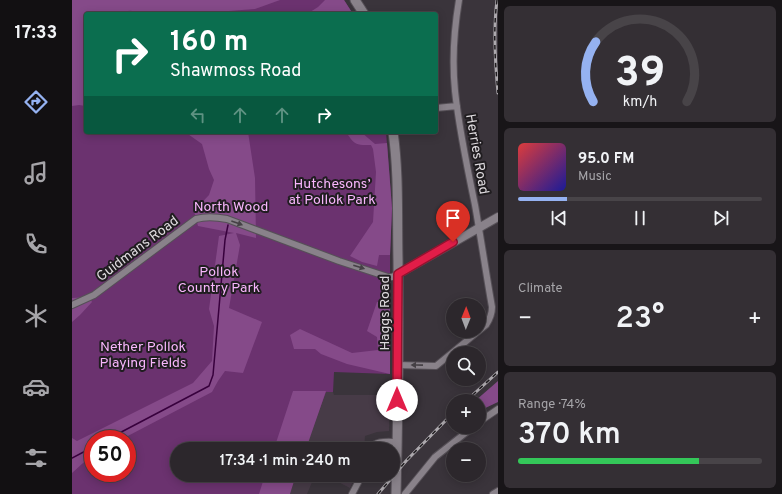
<!DOCTYPE html>
<html lang="en">
<head>
<meta charset="utf-8">
<style>
	body { margin:0; font-family:Overpass,sans-serif; background:#342f34; color:#f1f3f6; height:100vh; display:flex; flex-direction:column; font-size:15px; white-space:nowrap }
	* { box-sizing:border-box; margin:0 }
	p { font-size:13px; color:#a6a5a9 }
	.icon { flex:none; width:22px; height:22px; fill:none; stroke:currentColor; stroke-width:2; stroke-linecap:round; stroke-linejoin:round }
	.map { position:relative; flex:1; overflow:hidden }
	.drawer { display:flex; flex-direction:column; gap:6px; padding:6px; background:#181518; width:284px }
	.drawer>* { flex:none }
	.guide { position:absolute; left:12px; top:12px; width:354px; height:122px; border-radius:4px; box-shadow:0 2px 10px #0003,0 0 0 1px #484448; background:#0b6e4f; color:#fff; overflow:hidden }
	.needle { width:26px; rotate:1deg }
	.controls { position:absolute; left:374px; top:298px; display:grid; gap:8px }
	.controls a { display:grid; place-items:center; width:40px; height:40px; border-radius:50%; background:#2c272c; box-shadow:0 2px 10px #0003,0 0 0 1px #484448; font-size:20px }
	.speed { position:absolute; left:12px; top:430px; display:flex; gap:8px; font-size:20px; font-weight:700; text-align:center }
	.speed>* { display:grid; place-content:center; width:52px; height:52px; border-radius:50%; background:#2c272c; box-shadow:0 2px 10px #0003,0 0 0 1px #484448; line-height:1 }
	.speed .limit { border:6px solid #d22; background:#fff; color:#111 }
	.pin { position:absolute; display:grid; place-items:center; width:34px; height:34px; color:#fff; margin:-41px -17px; border-radius:50% 50% 50% 0; rotate:-45deg; box-shadow:0 0 4px #0007 }
	.pin .icon { rotate:45deg }
	.me { position:absolute; width:44px; margin:-22px; rotate:0deg; stroke-linejoin:round; filter:drop-shadow(0 0 3px #0008) }
	.turn { display:flex; align-items:center; gap:14px; height:84px; padding:0 20px; font-size:18px }
	.turn .icon { width:52px; height:52px; stroke-width:2.5 }
	.turn b { display:block; font-size:28px; line-height:34px }
	.lanes { display:flex; align-items:center; height:38px; padding:0 20px; background:#0003; justify-content:center; gap:20px; direction:ltr }
	.lanes .off { opacity:.35 }
	.big { font-size:30px; font-weight:600; line-height:1.1 }
	.drawer .card { flex:1; display:flex; flex-direction:column; justify-content:center; gap:6px; min-width:0; padding:0 14px; border-radius:6px; background:#342f34 }
	.drawer .dial { align-items:center; gap:0 }
	.dial svg { height:104px; overflow:visible; fill:none; stroke:#484448; stroke-width:7; stroke-linecap:round; text-anchor:middle }
	.dial text { fill:#f1f3f6; stroke:none }
	.song { display:flex; align-items:center; gap:12px }
	.cover { width:48px; height:48px; border-radius:6px; background:linear-gradient(135deg,hsl(0 70% 55%),hsl(240 70% 35%)) }
	.played { height:4px; border-radius:2px; background:linear-gradient(90deg,#95b2f1 20%,#484448 20%) }
	.keys { display:flex; justify-content:space-around; direction:ltr }
	.heat { display:flex; justify-content:space-between; align-items:center; font-size:22px; direction:ltr }
	.charge { height:6px; border-radius:3px; background:linear-gradient(90deg,#34c759 74%,#484448 0) }
	.trip { position:absolute; left:98px; top:442px; width:230px; height:40px; border-radius:20px; background:#2c272c; box-shadow:0 2px 10px #0003,0 0 0 1px #484448; font-weight:600; line-height:40px; text-align:center }
	main { display:flex; flex:1; min-height:0 }
	.menu { display:flex; flex-direction:column; width:72px; justify-content:space-around; align-items:center; background:#121012; color:#a6a5a9 }
	.menu .icon { width:28px; height:28px }
	.menu .active { color:#95b2f1 }
	.menu b { font-size:18px; color:#f1f3f6 }
	.map>svg:first-child { display:block }
</style>
</head>
<body>
<main>
<nav class="menu">
<b>17:33</b>
<svg class="icon active" aria-label="directions" viewBox="0 0 24 24"><path d="M12 3l9 9-9 9-9-9zM9 14v-3h6M13 9l2 2-2 2"/></svg>
<svg class="icon" aria-label="music" viewBox="0 0 24 24"><path d="M9 18V5l10-2v13"/><circle cx="6" cy="18" r="3"/><circle cx="16" cy="16" r="3"/></svg>
<svg class="icon" aria-label="phone" viewBox="0 0 24 24"><path d="M5 4h4l2 5-3 2q2 4 5 5l2-3 5 2v4C11 20 4 13 5 4z"/></svg>
<svg class="icon" aria-label="climate" viewBox="0 0 24 24"><path d="M12 3v18M4 7l16 10M4 17L20 7"/></svg>
<svg class="icon" aria-label="car" viewBox="0 0 24 24"><path d="M5 17H2v-5l4-1 3-4h7l3 4 3 1v5h-3M9 17h6M6 11h13"/><circle cx="7" cy="17" r="2"/><circle cx="17" cy="17" r="2"/></svg>
<svg class="icon" aria-label="filters" viewBox="0 0 24 24"><path d="M4 7h16M4 17h16"/><circle cx="9" cy="7" r="2"/><circle cx="15" cy="17" r="2"/></svg>
</nav>
<div class="map">
<svg width="426" height="494" viewBox="0 0 426 494">
	<rect width="100%" height="100%" fill="#3a343b"/>
	<path fill="#473b47" d="M 254,391 L 261,392 L 262,395 L 318,395 L 317,431 L 305,432 L 293,436 L 292,449 L 233,449 Z
		M 224,475 L 243,475 L 235,494 L 218,494 Z
		M 253,475 L 284,475 L 278,488 Z"/>
	<path fill="#6b326f" fill-rule="evenodd" d="M 0,0 L 272,0 L 281,14 L 14,14 L 14,132 L 314,132 L 320,208 L 318,255 L 318,374 L 262,372 L 261,392 L 254,392 L 233,449 L 105,449 L 105,475 L 224,475 L 217,494 L 0,494 ZM 21,439 L 55,439 L 55,473 L 21,473 Z"/>
	<path fill="#854a89" d="M 0,0 L 208,0 L 183,9 L 118,14 L 76,14 C 67,13 57,7 49,14 L 14,14 L 14,106 L 7,105 L 0,106 Z
		M 253,0 L 272,0 L 281,14 L 235,14 L 246,7 Z
		M 113,132 L 176,132 L 183,178 L 184,238 L 164,233 L 168,245 L 157,308 L 190,322 L 171,373 L 153,371 L 146,381 L 140,392 L 50,439 L 21,439 L 21,454 L 0,473 L 0,438 L 5,441 L 121,383 L 140,361 L 142,326 L 137,309 L 147,236 L 162,233 L 126,226 L 122,211 L 137,195 L 142,180 L 137,169 L 130,144 Z
		M 279,132 L 289,132 L 303,144 L 315,143 L 320,208 L 318,255 L 307,255 L 305,266 L 290,262 L 278,256 L 301,222 L 304,172 L 301,149 L 299,145 C 287,145 283,146 276,135 Z
		M 17,297 L 20,302 L 8,315 L 0,322 L 0,298 Z
		M 305,302 L 318,302 L 318,374 L 275,364 L 249,354 L 243,349 L 222,349 L 218,335 L 228,329 L 280,353 L 306,350 L 305,337 L 295,331 Z
		M 426,381 L 426,402 L 407,411 L 407,401 L 403,401 Z
		M 221,391 L 254,391 L 234,449 L 202,449 Z
		M 193,475 L 224,475 L 218,494 L 187,494 Z"/>
	<g fill="none" stroke-linecap="round" stroke-linejoin="round">
		<path stroke="#38003d" stroke-width="1.5" d="M 36,439 L 137,386 L 141,375 L 153,240 L 156,225
			M 0,458 L 21,447"/>
		<defs>
			<path id="minor" d="M 364,108 L 385,106
				M 0,305 L 22,295 L 124,219 C 135,216 144,217 155,219 L 267,261 L 316,277 L 320,277 L 326,274
				M 325,365 L 364,366 L 414,325 C 418,319 420,314 420,307 C 414,273 409,239 403,205 C 395,167 387,129 383,91 C 380,61 382,30 387,0
				M 407,422 L 426,409
				M 298,449 C 304,440 315,442 325,442
				M 280,494 L 290,475
				M 333,494 L 363,457 L 401,427
				M 421,494 L 426,491"/>
			<path id="tertiary" d="M 326,274 L 426,217"/>
			<path id="secondary" d="M 283,0 L 292,14
				M 321,132 C 327,174 325,217 326,260 C 327,338 326,416 324,494"/>
		</defs>
		<use href="#minor" stroke="#565057" stroke-width="8"/>
		<use href="#tertiary" stroke="#565057" stroke-width="10"/>
		<use href="#secondary" stroke="#565057" stroke-width="11"/>
		<use href="#minor" stroke="#89828a" stroke-width="6"/>
		<use href="#tertiary" stroke="#89828a" stroke-width="8"/>
		<use href="#secondary" stroke="#89828a" stroke-width="9"/>
		<defs>
			<path id="rail" d="M 425,0 C 421,31 423,62 426,93
				M 394,401 L 426,372
				M 306,494 L 334,461 L 381,413"/>
		</defs>
		<use href="#rail" stroke="#ada9ae" stroke-width="3"/>
		<use href="#rail" stroke="#201d20" stroke-width="1.5" stroke-dasharray="4.5" stroke-linecap="butt"/>
	</g>
	<defs><path id="oneway-solid" d="M-6-.8H1V-3.2L6.5 0L1 3.2V.8H-6Z"/></defs>
	<g fill="#454045">
		<use href="#oneway-solid" transform="translate(165 223) rotate(20)"/>
		<use href="#oneway-solid" transform="translate(287 267) rotate(18)"/>
		<use href="#oneway-solid" transform="translate(345 365) rotate(-179)"/>
	</g>
	<g fill="none" stroke-linecap="round" stroke-linejoin="round">
		<defs>
			<path id="route" d="M 325,400 L 326,274 L 381,242"/>
		</defs>
		<use href="#route" stroke="#92132f" stroke-width="10"/>
		<use href="#route" stroke="#e11d48" stroke-width="7"/>
	</g>
	<g text-anchor="middle" stroke-width="4" stroke-linejoin="round" paint-order="stroke">
		<g font-size="14" fill="#dedade" stroke="#201d20">
			<text transform="translate(406 154) rotate(80)" y="5">Herries Road</text>
			<text transform="translate(65 248) rotate(-37)" y="5">Guidmans Road</text>
			<text transform="translate(312 313) rotate(-90)" y="5">Haggs Road</text>
		</g>
		<g font-size="14" fill="#f9b6fd" stroke="#201d20">
			<text x="260" y="188">Hutchesons’<tspan x="260" dy="16">at Pollok Park</tspan></text>
			<text x="159" y="211">North Wood</text>
			<text x="147" y="276">Pollok<tspan x="147" dy="16">Country Park</tspan></text>
			<text x="71" y="351">Nether Pollok<tspan x="71" dy="16">Playing Fields</tspan></text>
		</g>
	</g>
</svg>
<div class="controls">
<a><svg class="needle" viewBox="-14 -14 28 28"><path d="M0-13l5 13h-10z" fill="#e53935"/><path d="M0 13l5-13h-10z" fill="#a6a5a9"/></svg></a>
<a><svg class="icon" aria-label="search" viewBox="0 0 24 24"><circle cx="10" cy="10" r="6"/><path d="M15 15l6 6"/></svg></a>
<a>+</a>
<a>−</a>
</div>
<div class="speed"><div class="limit">50</div></div>
<div class="pin" style="left:381px;top:242px;background:#d93025"><svg class="icon" aria-label="arrive" viewBox="0 0 24 24"><path d="M6 21V4h12l-3 4 3 4H6"/></svg></div>
<svg class="me" style="left:325px;top:400px" viewBox="-20 -20 40 40"><circle r="19" fill="#fff"/><path d="M0-13L10 11 0 6-10 11z" fill="#e11d48"/></svg>
<div class="trip">17:34 · 1 min · 240 m</div>
<div class="guide">
<div class="turn"><svg class="icon" aria-label="right" viewBox="0 0 24 24"><path d="M7 20v-9h11M14 6l5 5-5 5"/></svg><div><b>160 m</b>Shawmoss Road</div></div>
<div class="lanes"><svg class="icon off" aria-label="left" viewBox="0 0 24 24"><path d="M17 20v-9H6M10 6l-5 5 5 5"/></svg><svg class="icon off" aria-label="ahead" viewBox="0 0 24 24"><path d="M12 20V5M6 11l6-6 6 6"/></svg><svg class="icon off" aria-label="ahead" viewBox="0 0 24 24"><path d="M12 20V5M6 11l6-6 6 6"/></svg><svg class="icon" aria-label="right" viewBox="0 0 24 24"><path d="M7 20v-9h11M14 6l5 5-5 5"/></svg></div>
</div>
</div>
<section class="drawer">
<div class="card dial"><svg viewBox="0 0 100 80">
<path d="M14 69A42 42 0 1 1 86 69"/>
<path d="M14 69A42 42 0 0 1 16 23" stroke="#95b2f1"/>
<text x="50" y="56" font-size="32" font-weight="700">39</text>
<text x="50" y="72" font-size="11">km/h</text>
</svg></div>
<div class="card">
<div class="song"><i class="cover"></i><div><b>95.0 FM</b><p>Music</p></div></div>
<div class="played"></div>
<div class="keys"><svg class="icon" aria-label="previous" viewBox="0 0 24 24"><path d="M18 5L8 12l10 7zM5 5v14"/></svg><svg class="icon" aria-label="pause" viewBox="0 0 24 24"><path d="M8 5v14M16 5v14"/></svg><svg class="icon" aria-label="next" viewBox="0 0 24 24"><path d="M6 5l10 7-10 7zM19 5v14"/></svg></div>
</div>
<div class="card"><p>Climate</p>
<div class="heat"><a>−</a><b class="big">23°</b><a>+</a></div>
</div>
<div class="card"><p>Range · 74%</p><b class="big">370 km</b><div class="charge"></div></div>
</section>
</main>
</body>
</html>
